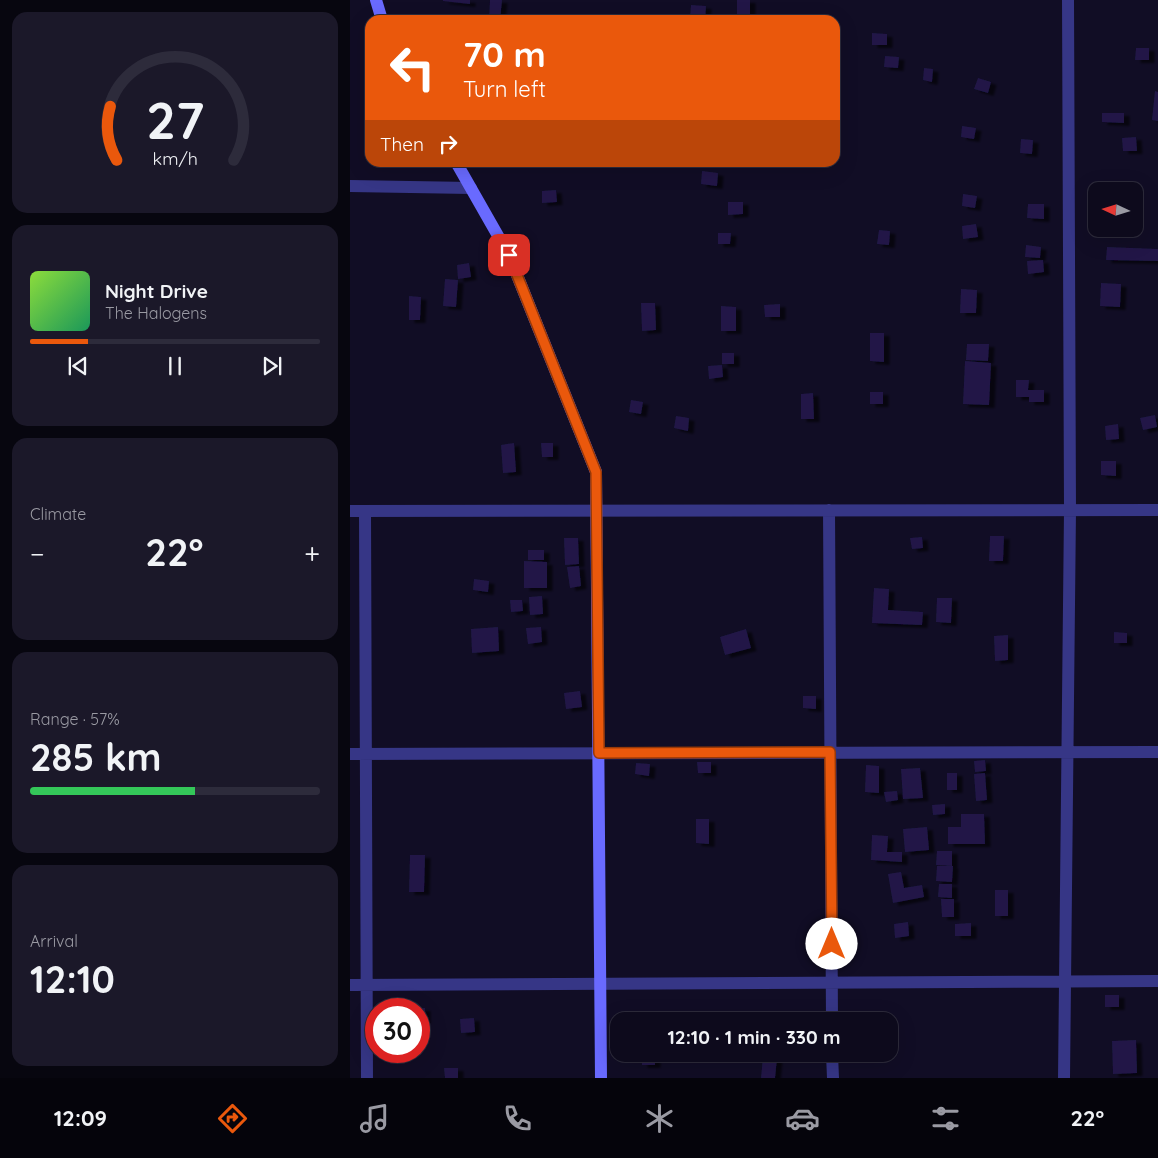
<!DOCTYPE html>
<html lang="en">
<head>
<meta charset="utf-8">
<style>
	body { margin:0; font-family:Quicksand,sans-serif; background:#1b1829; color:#f1f3f6; height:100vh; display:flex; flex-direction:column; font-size:19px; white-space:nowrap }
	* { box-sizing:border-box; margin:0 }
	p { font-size:16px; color:#9a9aa3 }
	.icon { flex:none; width:28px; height:28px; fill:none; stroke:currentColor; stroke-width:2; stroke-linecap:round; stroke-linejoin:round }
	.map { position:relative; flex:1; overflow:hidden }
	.details { display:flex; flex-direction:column; gap:12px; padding:12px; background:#07060f; width:350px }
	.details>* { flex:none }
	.banner { position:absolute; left:15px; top:15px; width:475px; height:152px; border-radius:15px; box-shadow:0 5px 20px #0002,0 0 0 1px #2d2b3b; background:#ea580c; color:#fff; overflow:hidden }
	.needle { width:32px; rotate:274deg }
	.tools { position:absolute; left:738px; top:182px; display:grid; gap:10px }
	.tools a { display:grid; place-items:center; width:55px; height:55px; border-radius:10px; background:#0d0a1c; box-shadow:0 5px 20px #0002,0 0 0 1px #2d2b3b; font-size:25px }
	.speed { position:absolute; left:15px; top:998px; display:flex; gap:10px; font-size:25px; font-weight:700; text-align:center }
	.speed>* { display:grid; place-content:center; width:65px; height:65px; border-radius:50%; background:#0d0a1c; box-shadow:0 5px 20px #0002,0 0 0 1px #2d2b3b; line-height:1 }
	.speed .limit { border:8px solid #d22; background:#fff; color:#111 }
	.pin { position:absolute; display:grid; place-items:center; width:42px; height:42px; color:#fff; margin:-21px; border-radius:10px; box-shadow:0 2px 8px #0006 }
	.me { position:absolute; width:55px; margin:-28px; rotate:0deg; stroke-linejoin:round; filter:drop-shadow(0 0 4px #0008) }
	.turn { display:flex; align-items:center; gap:18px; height:105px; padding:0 15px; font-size:22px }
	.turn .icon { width:65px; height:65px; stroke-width:2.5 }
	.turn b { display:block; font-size:35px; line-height:42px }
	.then { display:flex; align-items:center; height:48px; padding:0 15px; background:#0003; gap:10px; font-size:19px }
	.big { font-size:38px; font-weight:700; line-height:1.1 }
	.details .widget { flex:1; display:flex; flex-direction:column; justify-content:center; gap:8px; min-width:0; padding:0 18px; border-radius:15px; background:#1b1829 }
	.details .dial { align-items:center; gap:0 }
	.dial svg { height:130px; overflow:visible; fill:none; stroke:#2d2b3b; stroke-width:7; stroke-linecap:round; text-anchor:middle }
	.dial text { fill:#f1f3f6; stroke:none }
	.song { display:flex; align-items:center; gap:15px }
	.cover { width:60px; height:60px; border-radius:8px; background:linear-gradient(135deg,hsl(90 70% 55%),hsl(150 70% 35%)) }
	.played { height:5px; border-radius:2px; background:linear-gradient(90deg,#ea580c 20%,#2d2b3b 20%) }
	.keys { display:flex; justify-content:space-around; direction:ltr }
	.heat { display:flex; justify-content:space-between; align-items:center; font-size:28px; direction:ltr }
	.charge { height:8px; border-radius:4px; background:linear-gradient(90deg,#34c759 57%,#2d2b3b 0) }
	.trip { position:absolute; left:260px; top:1012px; width:288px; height:50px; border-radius:15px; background:#0d0a1c; box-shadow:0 5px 20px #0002,0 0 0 1px #2d2b3b; font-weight:700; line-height:50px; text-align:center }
	.tab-bar { display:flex; height:80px; justify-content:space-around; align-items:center; background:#05040b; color:#9a9aa3 }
	.tab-bar .icon { width:35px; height:35px }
	.tab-bar .selected { color:#ea580c }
	.tab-bar b { font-size:22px; color:#f1f3f6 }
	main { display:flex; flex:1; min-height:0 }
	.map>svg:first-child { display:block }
</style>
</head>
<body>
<main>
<section class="details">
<div class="widget dial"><svg viewBox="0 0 100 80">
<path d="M14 69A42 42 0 1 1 86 69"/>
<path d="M14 69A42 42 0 0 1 10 36" stroke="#ea580c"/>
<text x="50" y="56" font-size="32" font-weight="700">27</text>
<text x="50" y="72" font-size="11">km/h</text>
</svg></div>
<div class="widget">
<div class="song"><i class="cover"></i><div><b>Night Drive</b><p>The Halogens</p></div></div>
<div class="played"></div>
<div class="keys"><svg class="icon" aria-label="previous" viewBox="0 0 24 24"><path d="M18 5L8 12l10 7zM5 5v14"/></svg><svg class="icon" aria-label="pause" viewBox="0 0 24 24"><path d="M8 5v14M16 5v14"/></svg><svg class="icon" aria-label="next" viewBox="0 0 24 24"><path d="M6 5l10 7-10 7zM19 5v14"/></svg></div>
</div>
<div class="widget"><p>Climate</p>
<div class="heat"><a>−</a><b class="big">22°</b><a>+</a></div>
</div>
<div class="widget"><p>Range · 57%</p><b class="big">285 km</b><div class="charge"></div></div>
<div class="widget"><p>Arrival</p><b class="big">12:10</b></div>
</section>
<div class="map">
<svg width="808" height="1078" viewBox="0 0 808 1078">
	<defs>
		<filter id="shadow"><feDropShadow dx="5.5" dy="3" stdDeviation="1" flood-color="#0009"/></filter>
	</defs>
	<rect width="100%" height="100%" fill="#110d25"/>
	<path fill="#201947" filter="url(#shadow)" d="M 93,0 L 120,0 L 120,4 L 93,1 Z
		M 140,0 L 152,0 L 150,20 L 139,20 Z
		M 387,0 L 400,0 L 400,18 L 387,18 Z
		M 341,5 L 356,6 L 355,20 L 340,18 Z
		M 522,33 L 537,34 L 537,45 L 522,45 Z
		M 786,48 L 799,48 L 799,60 L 785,60 Z
		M 535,56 L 549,57 L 548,68 L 534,67 Z
		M 574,68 L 583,69 L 582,82 L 573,80 Z
		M 628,78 L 641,82 L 638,93 L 624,89 Z
		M 805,91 L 808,92 L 808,121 L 802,120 Z
		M 752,113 L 774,113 L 774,123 L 752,122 Z
		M 612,126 L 626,128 L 624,139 L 611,137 Z
		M 786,137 L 787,151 L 773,151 L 772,138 Z
		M 671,139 L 683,140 L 682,154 L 670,153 Z
		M 352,171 L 368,173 L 367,186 L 351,184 Z
		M 750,185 L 764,185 L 765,191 L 751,191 Z
		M 206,190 L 207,202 L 192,203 L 192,191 Z
		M 613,194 L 627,196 L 625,208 L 612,206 Z
		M 378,202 L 393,202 L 393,214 L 378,215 Z
		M 678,204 L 694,204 L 694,219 L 677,218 Z
		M 626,224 L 628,237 L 613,239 L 612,226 Z
		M 529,230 L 540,231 L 539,245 L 527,244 Z
		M 368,233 L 381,233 L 380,244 L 368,244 Z
		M 676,245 L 691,247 L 690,258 L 675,257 Z
		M 757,247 L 808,249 L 808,261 L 756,260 Z
		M 693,260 L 694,272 L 678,274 L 677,261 Z
		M 119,263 L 121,277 L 108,279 L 107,265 Z
		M 95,279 L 108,280 L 106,307 L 93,306 Z
		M 751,283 L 771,284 L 770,307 L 750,306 Z
		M 611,289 L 627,290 L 626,313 L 610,313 Z
		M 59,296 L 71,297 L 70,320 L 59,320 Z
		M 291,303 L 305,303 L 306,330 L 292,331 Z
		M 430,304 L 430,317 L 415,317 L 414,305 Z
		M 371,306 L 386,307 L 386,331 L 371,331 Z
		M 520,333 L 534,333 L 534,362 L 520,361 Z
		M 617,344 L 639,344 L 638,361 L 616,360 Z
		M 372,353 L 384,353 L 384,364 L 372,364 Z
		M 615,361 L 641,363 L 639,405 L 613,404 Z
		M 372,365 L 373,377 L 359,379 L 358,366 Z
		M 666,380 L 679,380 L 678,390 L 694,390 L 694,402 L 679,402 L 679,397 L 666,397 Z
		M 520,392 L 533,392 L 533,404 L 520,404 Z
		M 463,393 L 464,419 L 451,419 L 451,394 Z
		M 281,400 L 293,402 L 291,414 L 279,412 Z
		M 805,415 L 807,427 L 793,430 L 790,418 Z
		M 326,416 L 339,418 L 338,431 L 324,428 Z
		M 768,424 L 769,439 L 756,440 L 755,426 Z
		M 164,443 L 166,472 L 153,473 L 151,445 Z
		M 191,443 L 203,443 L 203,457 L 192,457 Z
		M 751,461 L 766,461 L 766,476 L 751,475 Z
		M 640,536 L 654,536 L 653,561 L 639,561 Z
		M 572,537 L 573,548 L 562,549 L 560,538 Z
		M 214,538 L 228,538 L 229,564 L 215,565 Z
		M 178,550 L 194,550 L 194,560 L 178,560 Z
		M 174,561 L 197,562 L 197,588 L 174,588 Z
		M 229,566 L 231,586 L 220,588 L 217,567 Z
		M 124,579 L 139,581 L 138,592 L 123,590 Z
		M 524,588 L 539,589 L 538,610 L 573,612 L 572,625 L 522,623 Z
		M 192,596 L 193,614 L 180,615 L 179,597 Z
		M 587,598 L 602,598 L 601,623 L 586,622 Z
		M 160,600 L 172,600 L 173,611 L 161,612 Z
		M 148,627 L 149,651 L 122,653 L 121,629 Z
		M 191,627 L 192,642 L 178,644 L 176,628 Z
		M 396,629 L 401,648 L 375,655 L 370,637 Z
		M 764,632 L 777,633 L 777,643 L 764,643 Z
		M 658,635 L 658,660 L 645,661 L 644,636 Z
		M 230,691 L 232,707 L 216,709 L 214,693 Z
		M 453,696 L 466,696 L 466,709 L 453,708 Z
		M 635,760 L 636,771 L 625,772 L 624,761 Z
		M 347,762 L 361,762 L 361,773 L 348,773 Z
		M 286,763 L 300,764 L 299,776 L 285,774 Z
		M 516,765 L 529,766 L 529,793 L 515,792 Z
		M 570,768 L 573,798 L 553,799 L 551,769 Z
		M 597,773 L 607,773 L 607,790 L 597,790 Z
		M 635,773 L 637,800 L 626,801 L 624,774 Z
		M 547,791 L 548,800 L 536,802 L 534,792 Z
		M 595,804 L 595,814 L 583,815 L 582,805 Z
		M 611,814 L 634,814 L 635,844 L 598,844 L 598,827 L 611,827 Z
		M 346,819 L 359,819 L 359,844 L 346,843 Z
		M 577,827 L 579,850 L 555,852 L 553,829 Z
		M 522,835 L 538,836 L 537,852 L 552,852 L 552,862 L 521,860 Z
		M 587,851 L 602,851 L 602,866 L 586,865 Z
		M 60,855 L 75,855 L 74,892 L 59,892 Z
		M 587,866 L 603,866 L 602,882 L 586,881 Z
		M 551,872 L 554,888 L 572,885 L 574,897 L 543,903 L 538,874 Z
		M 589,884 L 602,884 L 602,898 L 588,897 Z
		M 645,890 L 658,890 L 658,916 L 645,916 Z
		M 591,899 L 604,899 L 604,917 L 592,917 Z
		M 558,922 L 559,936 L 545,938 L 544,924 Z
		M 621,923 L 621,936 L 605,936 L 605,924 Z
		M 755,995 L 769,995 L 769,1007 L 755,1007 Z
		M 69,1008 L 75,1008 L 75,1021 L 69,1021 Z
		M 124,1018 L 125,1032 L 111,1033 L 110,1019 Z
		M 786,1040 L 787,1073 L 763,1074 L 762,1041 Z
		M 292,1054 L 305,1054 L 305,1065 L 292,1065 Z
		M 413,1056 L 427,1058 L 425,1078 L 411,1078 Z
		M 94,1068 L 108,1068 L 108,1078 L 95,1078 Z"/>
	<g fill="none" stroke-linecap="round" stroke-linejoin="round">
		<path stroke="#363686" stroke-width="12" d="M 0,186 L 121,188
			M 479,510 L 482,1021
			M 0,511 L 808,510
			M 15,511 L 17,1078
			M 0,754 L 808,752
			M 0,985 L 808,981
			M 482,1054 L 483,1078
			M 714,1078 L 720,510 L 718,0"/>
		<path stroke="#696aff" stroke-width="12" d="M 26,0 L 32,20
			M 106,162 L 159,255 L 246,472 L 251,1078"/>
	</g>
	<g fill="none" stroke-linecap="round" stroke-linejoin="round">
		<defs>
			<path id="route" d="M 159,255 L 246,472 L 249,753 L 480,752 L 482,944"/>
		</defs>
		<use href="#route" stroke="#983908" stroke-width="12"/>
		<use href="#route" stroke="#ea580c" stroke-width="9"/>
	</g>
</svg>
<div class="tools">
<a><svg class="needle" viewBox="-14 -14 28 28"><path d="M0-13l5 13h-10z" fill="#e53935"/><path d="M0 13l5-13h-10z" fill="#9a9aa3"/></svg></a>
</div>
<div class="speed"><div class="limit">30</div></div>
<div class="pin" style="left:159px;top:255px;background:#d93025"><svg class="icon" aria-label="arrive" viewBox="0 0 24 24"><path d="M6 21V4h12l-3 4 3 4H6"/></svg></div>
<svg class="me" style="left:482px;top:944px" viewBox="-20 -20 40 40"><circle r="19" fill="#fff"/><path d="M0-13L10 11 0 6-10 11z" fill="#ea580c"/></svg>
<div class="trip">12:10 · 1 min · 330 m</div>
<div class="banner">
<div class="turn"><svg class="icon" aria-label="left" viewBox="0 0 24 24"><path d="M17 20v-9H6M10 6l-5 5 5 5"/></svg><div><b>70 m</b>Turn left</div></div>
<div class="then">Then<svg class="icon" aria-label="right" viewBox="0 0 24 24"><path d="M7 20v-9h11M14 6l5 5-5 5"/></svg></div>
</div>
</div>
</main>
<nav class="tab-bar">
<b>12:09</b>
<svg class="icon selected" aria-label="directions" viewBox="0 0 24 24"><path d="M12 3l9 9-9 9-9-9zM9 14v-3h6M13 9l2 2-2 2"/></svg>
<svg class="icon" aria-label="music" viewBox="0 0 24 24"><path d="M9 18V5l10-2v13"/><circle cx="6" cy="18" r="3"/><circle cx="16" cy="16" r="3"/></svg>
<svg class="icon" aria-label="phone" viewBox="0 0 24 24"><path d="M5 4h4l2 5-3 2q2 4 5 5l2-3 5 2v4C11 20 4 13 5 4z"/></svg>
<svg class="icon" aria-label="climate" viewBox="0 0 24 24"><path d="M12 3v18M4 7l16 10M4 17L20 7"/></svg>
<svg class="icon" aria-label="car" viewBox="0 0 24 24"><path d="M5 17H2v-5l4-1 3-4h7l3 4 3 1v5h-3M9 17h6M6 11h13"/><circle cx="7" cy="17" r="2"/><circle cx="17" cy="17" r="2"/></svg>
<svg class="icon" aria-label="filters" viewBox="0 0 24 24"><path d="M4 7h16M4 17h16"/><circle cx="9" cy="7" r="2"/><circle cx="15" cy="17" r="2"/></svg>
<b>22°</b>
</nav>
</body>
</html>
